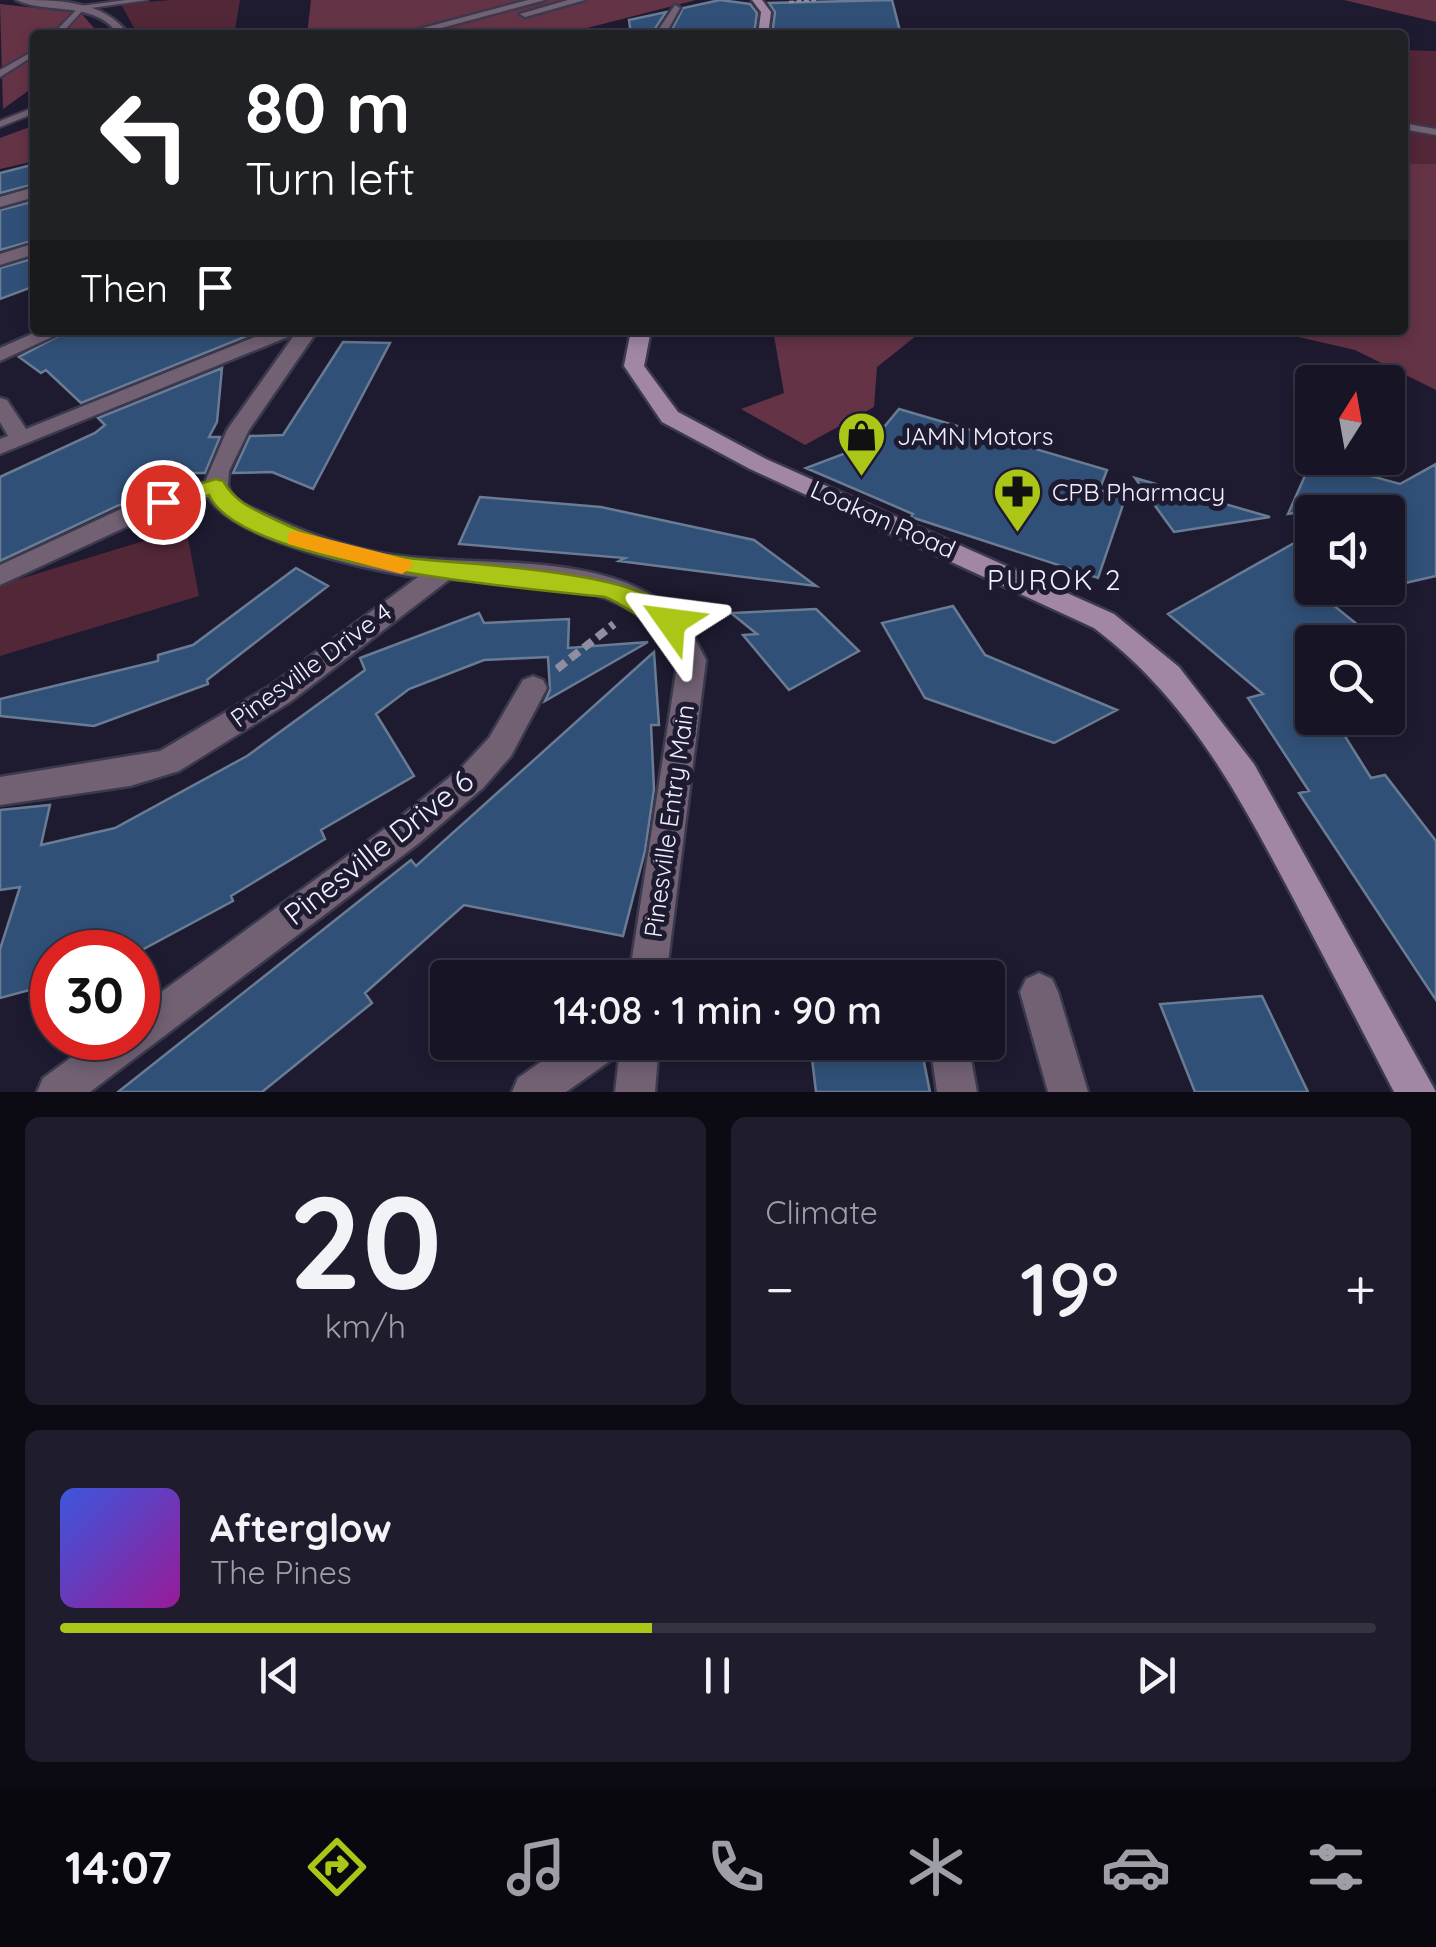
<!DOCTYPE html>
<html lang="en">
<head>
<meta charset="utf-8">
<style>
	body { margin:0; font-family:Quicksand,sans-serif; background:#1f1d2d; color:#f1f3f6; height:100vh; display:flex; flex-direction:column; font-size:38px; white-space:nowrap }
	* { box-sizing:border-box; margin:0 }
	p { font-size:32px; color:#9e9ea7 }
	.icon { flex:none; width:55px; height:55px; fill:none; stroke:currentColor; stroke-width:2; stroke-linecap:round; stroke-linejoin:round }
	.map { position:relative; height:1092px; overflow:hidden }
	.panel { display:flex; flex-direction:column; gap:25px; padding:25px; background:#0c0b14; flex:1 }
	.panel>* { flex:none }
	.hud { position:absolute; left:30px; top:30px; width:1378px; height:305px; border-radius:10px; box-shadow:0 5px 15px #0003,0 0 0 2px #353342; background:#202124; color:#fff; overflow:hidden }
	.needle { width:65px; rotate:11deg }
	.fabs { position:absolute; left:1295px; top:365px; display:grid; gap:20px }
	.fabs a { display:grid; place-items:center; width:110px; height:110px; border-radius:10px; background:#161425; box-shadow:0 5px 15px #0003,0 0 0 2px #353342; font-size:50px }
	.speed { position:absolute; left:30px; top:930px; display:flex; gap:20px; font-size:50px; font-weight:700; text-align:center }
	.speed>* { display:grid; place-content:center; width:130px; height:130px; border-radius:50%; background:#161425; box-shadow:0 5px 15px #0003,0 0 0 2px #353342; line-height:1 }
	.speed .limit { border:15px solid #d22; background:#fff; color:#111 }
	.pin { position:absolute; display:grid; place-items:center; width:85px; height:85px; color:#fff; margin:-42px; border:5px solid #fff; border-radius:50%; box-shadow:0 2px 10px #0007 }
	.me { position:absolute; width:110px; margin:-55px; rotate:301deg; stroke-linejoin:round; filter:drop-shadow(0 0 8px #0008) }
	.turn { display:flex; align-items:center; gap:35px; height:210px; padding:0 50px; font-size:45px }
	.turn .icon { width:130px; height:130px; stroke-width:2.5 }
	.turn b { display:block; font-size:70px; line-height:85px }
	.then { display:flex; align-items:center; height:95px; padding:0 50px; background:#0003; gap:20px; font-size:38px }
	.big { font-size:75px; font-weight:600; line-height:1.1 }
	.panel .card { flex:1; display:flex; flex-direction:column; justify-content:center; gap:15px; min-width:0; padding:0 35px; border-radius:15px; background:#1f1d2d }
	.panel .dial { align-items:center; gap:0 }
	.dial b { font-size:130px; line-height:1 }
	.song { display:flex; align-items:center; gap:30px }
	.cover { width:120px; height:120px; border-radius:15px; background:linear-gradient(135deg,hsl(230 70% 55%),hsl(300 70% 35%)) }
	.played { height:10px; border-radius:5px; background:linear-gradient(90deg,#abc616 45%,#353342 45%) }
	.keys { display:flex; justify-content:space-around; direction:ltr }
	.heat { display:flex; justify-content:space-between; align-items:center; font-size:55px; direction:ltr }
	.panel .tiles { flex:1; display:grid; gap:25px; grid-template-columns:1fr 1fr }
	.card:last-child { grid-column:span 2 }
	.trip { position:absolute; left:430px; top:960px; width:575px; height:100px; border-radius:10px; background:#161425; box-shadow:0 5px 15px #0003,0 0 0 2px #353342; font-weight:600; line-height:100px; text-align:center }
	.tabs { display:flex; height:160px; justify-content:space-around; align-items:center; background:#09080f; color:#9e9ea7 }
	.tabs .icon { width:70px; height:70px }
	.tabs .selected { color:#abc616 }
	.tabs b { font-size:45px; color:#f1f3f6 }
	.map>svg:first-child { display:block }
</style>
</head>
<body>
<div class="map">
<svg width="1436" height="1092" viewBox="0 0 1436 1092">
	<rect width="100%" height="100%" fill="#1e1b31"/>
	<path fill="#522738" d="M 172,0 L 240,0 L 234,35 L 138,35 L 121,4 Z
		M 1402,50 L 1436,51 L 1436,164 L 1403,163 Z
		M 186,528 L 199,596 L 0,656 L 0,585 Z"/>
	<path fill="#643346" d="M 311,0 L 696,0 L 560,35 L 307,35 Z
		M 1344,0 L 1436,0 L 1436,22 Z
		M 0,4 L 81,13 L 100,35 L 35,35 L 35,86 L 3,109 Z
		M 35,125 L 35,161 L 0,169 L 0,138 Z
		M 1403,163 L 1436,164 L 1436,390 L 1355,350 L 1268,330 L 1402,330 Z
		M 773,330 L 1074,330 L 916,336 L 877,367 L 874,407 L 805,445 L 741,409 L 784,393 Z"/>
	<path fill="#315077" stroke="#6a7c93" stroke-width="2.5" d="M 720,0 L 750,4 L 757,13 L 754,35 L 669,35 L 683,8 Z
		M 892,0 L 901,35 L 772,35 L 775,12 L 769,3 Z
		M 666,12 L 651,35 L 631,35 L 629,20 Z
		M 35,164 L 35,184 L 0,193 L 0,173 Z
		M 35,201 L 35,240 L 0,250 L 0,210 Z
		M 35,258 L 35,286 L 0,299 L 0,268 Z
		M 70,330 L 262,330 L 81,403 L 46,370 L 41,373 L 19,357 Z
		M 343,342 L 390,343 L 313,489 L 272,472 L 233,473 L 250,436 L 283,435 Z
		M 222,368 L 217,422 L 209,437 L 220,437 L 205,473 L 192,473 L 187,484 L 117,506 L 0,561 L 0,477 L 95,433 L 105,425 L 98,418 Z
		M 899,409 L 1107,470 L 1099,491 L 1128,490 L 1098,578 L 911,517 L 913,514 L 806,468 L 870,444 Z
		M 1312,460 L 1400,484 L 1436,464 L 1436,576 L 1388,587 L 1388,499 L 1288,514 Z
		M 1135,478 L 1270,517 L 1174,532 Z
		M 480,497 L 601,507 L 754,540 L 816,586 L 619,561 L 625,558 L 459,544 Z
		M 1312,533 L 1312,588 L 1379,642 L 1312,642 L 1312,727 L 1338,725 L 1371,778 L 1385,775 L 1436,841 L 1436,1000 L 1299,793 L 1309,791 L 1248,698 L 1263,694 L 1168,614 Z
		M 296,568 L 328,586 L 207,680 L 208,684 L 94,726 L 0,716 L 0,699 L 158,661 L 158,655 L 193,645 Z
		M 953,606 L 985,655 L 1117,710 L 1054,743 L 925,698 L 882,623 Z
		M 816,609 L 859,651 L 789,690 L 743,635 L 757,634 L 731,613 Z
		M 479,613 L 484,623 L 569,619 L 568,648 L 648,642 L 545,701 L 550,690 L 548,657 L 484,660 L 409,689 L 376,714 L 414,776 L 321,830 L 325,839 L 231,896 L 233,901 L 138,952 L 52,952 L 48,985 L 0,998 L 0,949 L 20,887 L 0,890 L 0,810 L 50,805 L 41,845 L 115,828 L 247,756 L 365,670 L 360,658 Z
		M 654,652 L 659,725 L 651,725 L 654,789 L 645,851 L 623,936 L 464,905 L 365,993 L 372,1003 L 262,1092 L 118,1092 L 411,860 L 416,866 Z
		M 800,963 L 905,965 L 907,978 L 802,978 Z
		M 1262,996 L 1308,1092 L 1195,1092 L 1160,1004 Z
		M 810,1042 L 920,1042 L 930,1092 L 816,1092 Z"/>
	<g fill="none" stroke-linecap="round" stroke-linejoin="round">
		<defs>
			<path id="service" d="M 126,0 L 148,0 L 84,9 L 60,35 L 52,35 L 80,6 Z
				M 35,50 L 35,55 L 0,77 L 0,70 Z
				M 35,107 L 35,113 L 0,127 L 0,121 Z
				M 1402,123 L 1436,129 L 1436,135 L 1402,129 Z"/>
			<path id="minor" d="M 16,0 C 57,0 105,0 129,35 L 119,35 C 95,0 50,15 16,0 Z
				M 528,0 L 545,0 L 415,35 L 397,35 Z
				M 568,0 L 585,0 L 525,17 L 520,14 Z
				M 675,5 L 680,8 L 665,35 L 655,35 Z
				M 35,187 L 35,197 L 0,207 L 0,197 Z
				M 35,243 L 35,254 L 0,265 L 0,254 Z
				M 41,330 L 67,330 L 0,361 L 0,348 Z
				M 272,330 L 318,330 L 249,430 L 229,471 L 228,485 C 232,503 253,508 268,515 C 310,535 353,550 399,556 C 482,567 605,551 672,610 C 687,623 697,642 706,660 L 666,978 L 629,978 L 678,660 C 630,575 535,585 450,579 L 290,702 L 179,771 L 130,786 L 0,805 L 0,777 L 160,751 L 270,686 L 418,577 C 369,571 235,540 208,497 L 137,522 L 0,585 L 0,565 L 119,510 L 205,482 L 227,430 L 295,334 L 0,454 L 0,439 L 8,436 L 0,422 L 0,398 L 7,400 L 26,429 Z
				M 533,676 L 543,680 L 547,688 L 511,756 L 483,788 L 418,844 L 90,1092 L 37,1092 L 43,1078 L 98,1038 L 138,1038 L 138,1009 L 394,822 L 461,768 L 489,738 L 523,680 Z
				M 1039,973 L 1052,979 L 1058,992 L 1088,1092 L 1048,1092 L 1020,992 L 1026,979 Z
				M 569,1042 L 659,1042 L 655,1092 L 615,1092 L 620,1048 L 617,1056 L 566,1092 L 512,1092 L 518,1078 Z
				M 930,1042 L 968,1042 L 977,1092 L 937,1092 Z"/>
			<path id="secondary" d="M 752,0 L 762,0 L 771,12 L 768,35 L 758,35 L 761,12 Z
				M 631,330 L 651,330 L 644,366 L 678,412 L 766,459 L 1114,614 L 1179,667 L 1254,764 L 1436,1092 L 1394,1092 C 1360,1026 1326,961 1292,896 C 1238,794 1188,699 1094,628 L 750,469 L 662,422 L 624,366 Z"/>
		</defs>
		<use href="#service" stroke="#3b394e" stroke-width="4"/>
		<use href="#minor" stroke="#3b394e" stroke-width="5"/>
		<use href="#secondary" stroke="#3b394e" stroke-width="5"/>
		<path stroke="#8f8d9f" stroke-width="2.5" stroke-dasharray="5 2.5" stroke-linecap="butt" d="M 789,2 L 816,0"/>
		<path stroke="#8f8d9f" stroke-width="8" stroke-dasharray="11 6" stroke-linecap="butt" d="M 557,669 L 614,624"/>
		<use href="#service" fill="#716173" fill-rule="evenodd"/>
		<use href="#minor" fill="#716173" fill-rule="evenodd"/>
		<use href="#secondary" fill="#a187a4" fill-rule="evenodd"/>
	</g>
	<path fill="#abc616" stroke="#6f810e" stroke-width="2.5" d="M 216,479 L 223,481 C 236,503 253,509 276,520 C 313,538 359,552 400,557 C 461,566 652,567 684,622 L 671,632 C 648,625 628,606 605,597 C 530,589 241,566 209,495 L 163,510 L 152,502 L 156,497 Z"/>
	<path fill="#f59e0b" d="M 296,531 L 410,560 L 413,566 L 402,574 L 288,544 L 288,533 Z"/>
	<defs>
		<symbol id="shop-pin" viewBox="-11 -11 22 30"><path d="M0 17L-7.5 6A9.5 9.5 0 1 1 7.5 6Z" fill="#abc616" stroke="#1e1b31"/><path d="M-5-2.5h2.3a2.7 3.5 0 0 1 5.4 0H5L5.5 6h-11ZM-1.5-2.5h3a1.5 2.3 0 0 0-3 0Z" fill="#111"/></symbol>
		<symbol id="pharmacy-pin" viewBox="-11 -11 22 30"><path d="M0 17L-7.5 6A9.5 9.5 0 1 1 7.5 6Z" fill="#abc616" stroke="#1e1b31"/><path d="M-2-6h4v4h4v4h-4v4h-4v-4h-4v-4h4Z" fill="#111"/></symbol>
	</defs>
	<g fill-rule="evenodd">
		<use href="#shop-pin" x="834" y="408" width="55" height="75"/>
		<use href="#pharmacy-pin" x="990" y="464" width="55" height="75"/>
	</g>
	<g text-anchor="middle" stroke-width="10" stroke-linejoin="round" paint-order="stroke">
		<g font-size="25" fill="#f0effe" stroke="#1e1b31" text-anchor="start">
			<text x="897" y="445">JAMN Motors</text>
			<text x="1052" y="501">CPB Pharmacy</text>
		</g>
		<g font-size="25" fill="#f0effe" stroke="#1e1b31">
			<text transform="translate(883 519) rotate(24)" y="9">Loakan Road</text>
			<text transform="translate(311 665) rotate(-36)" y="9">Pinesville Drive 4</text>
			<text transform="translate(669 821) rotate(-82)" y="9">Pinesville Entry Main</text>
		</g>
		<g font-size="28" letter-spacing="2.5" fill="#f0effe" stroke="#1e1b31">
			<text x="1055" y="590">PUROK 2</text>
		</g>
		<g font-size="30" fill="#f0effe" stroke="#1e1b31">
			<text transform="translate(379 848) rotate(-38)" y="10">Pinesville Drive 6</text>
		</g>
	</g>
</svg>
<div class="fabs">
<a><svg class="needle" viewBox="-14 -14 28 28"><path d="M0-13l5 13h-10z" fill="#e53935"/><path d="M0 13l5-13h-10z" fill="#9e9ea7"/></svg></a>
<a><svg class="icon" aria-label="sound" viewBox="0 0 24 24"><path d="M4 9h4l5-4v14l-5-4H4zM17 9q2 3 0 6"/></svg></a>
<a><svg class="icon" aria-label="search" viewBox="0 0 24 24"><circle cx="10" cy="10" r="6"/><path d="M15 15l6 6"/></svg></a>
</div>
<div class="speed"><div class="limit">30</div></div>
<div class="pin" style="left:163px;top:502px;background:#d93025"><svg class="icon" aria-label="arrive" viewBox="0 0 24 24"><path d="M6 21V4h12l-3 4 3 4H6"/></svg></div>
<svg class="me" style="left:671px;top:622px" viewBox="-20 -20 40 40"><path d="M0-17L14 15 0 8-14 15z" fill="#abc616" stroke="#fff" stroke-width="4"/></svg>
<div class="trip">14:08 · 1 min · 90 m</div>
<div class="hud">
<div class="turn"><svg class="icon" aria-label="left" viewBox="0 0 24 24"><path d="M17 20v-9H6M10 6l-5 5 5 5"/></svg><div><b>80 m</b>Turn left</div></div>
<div class="then">Then<svg class="icon" aria-label="arrive" viewBox="0 0 24 24"><path d="M6 21V4h12l-3 4 3 4H6"/></svg></div>
</div>
</div>
<section class="panel">
<div class="tiles">
<div class="card dial"><b>20</b><p>km/h</p></div>
<div class="card"><p>Climate</p>
<div class="heat"><a>−</a><b class="big">19°</b><a>+</a></div>
</div>
<div class="card">
<div class="song"><i class="cover"></i><div><b>Afterglow</b><p>The Pines</p></div></div>
<div class="played"></div>
<div class="keys"><svg class="icon" aria-label="previous" viewBox="0 0 24 24"><path d="M18 5L8 12l10 7zM5 5v14"/></svg><svg class="icon" aria-label="pause" viewBox="0 0 24 24"><path d="M8 5v14M16 5v14"/></svg><svg class="icon" aria-label="next" viewBox="0 0 24 24"><path d="M6 5l10 7-10 7zM19 5v14"/></svg></div>
</div>
</div>
</section>
<nav class="tabs">
<b>14:07</b>
<svg class="icon selected" aria-label="directions" viewBox="0 0 24 24"><path d="M12 3l9 9-9 9-9-9zM9 14v-3h6M13 9l2 2-2 2"/></svg>
<svg class="icon" aria-label="music" viewBox="0 0 24 24"><path d="M9 18V5l10-2v13"/><circle cx="6" cy="18" r="3"/><circle cx="16" cy="16" r="3"/></svg>
<svg class="icon" aria-label="phone" viewBox="0 0 24 24"><path d="M5 4h4l2 5-3 2q2 4 5 5l2-3 5 2v4C11 20 4 13 5 4z"/></svg>
<svg class="icon" aria-label="climate" viewBox="0 0 24 24"><path d="M12 3v18M4 7l16 10M4 17L20 7"/></svg>
<svg class="icon" aria-label="car" viewBox="0 0 24 24"><path d="M5 17H2v-5l4-1 3-4h7l3 4 3 1v5h-3M9 17h6M6 11h13"/><circle cx="7" cy="17" r="2"/><circle cx="17" cy="17" r="2"/></svg>
<svg class="icon" aria-label="filters" viewBox="0 0 24 24"><path d="M4 7h16M4 17h16"/><circle cx="9" cy="7" r="2"/><circle cx="15" cy="17" r="2"/></svg>
</nav>
</body>
</html>
